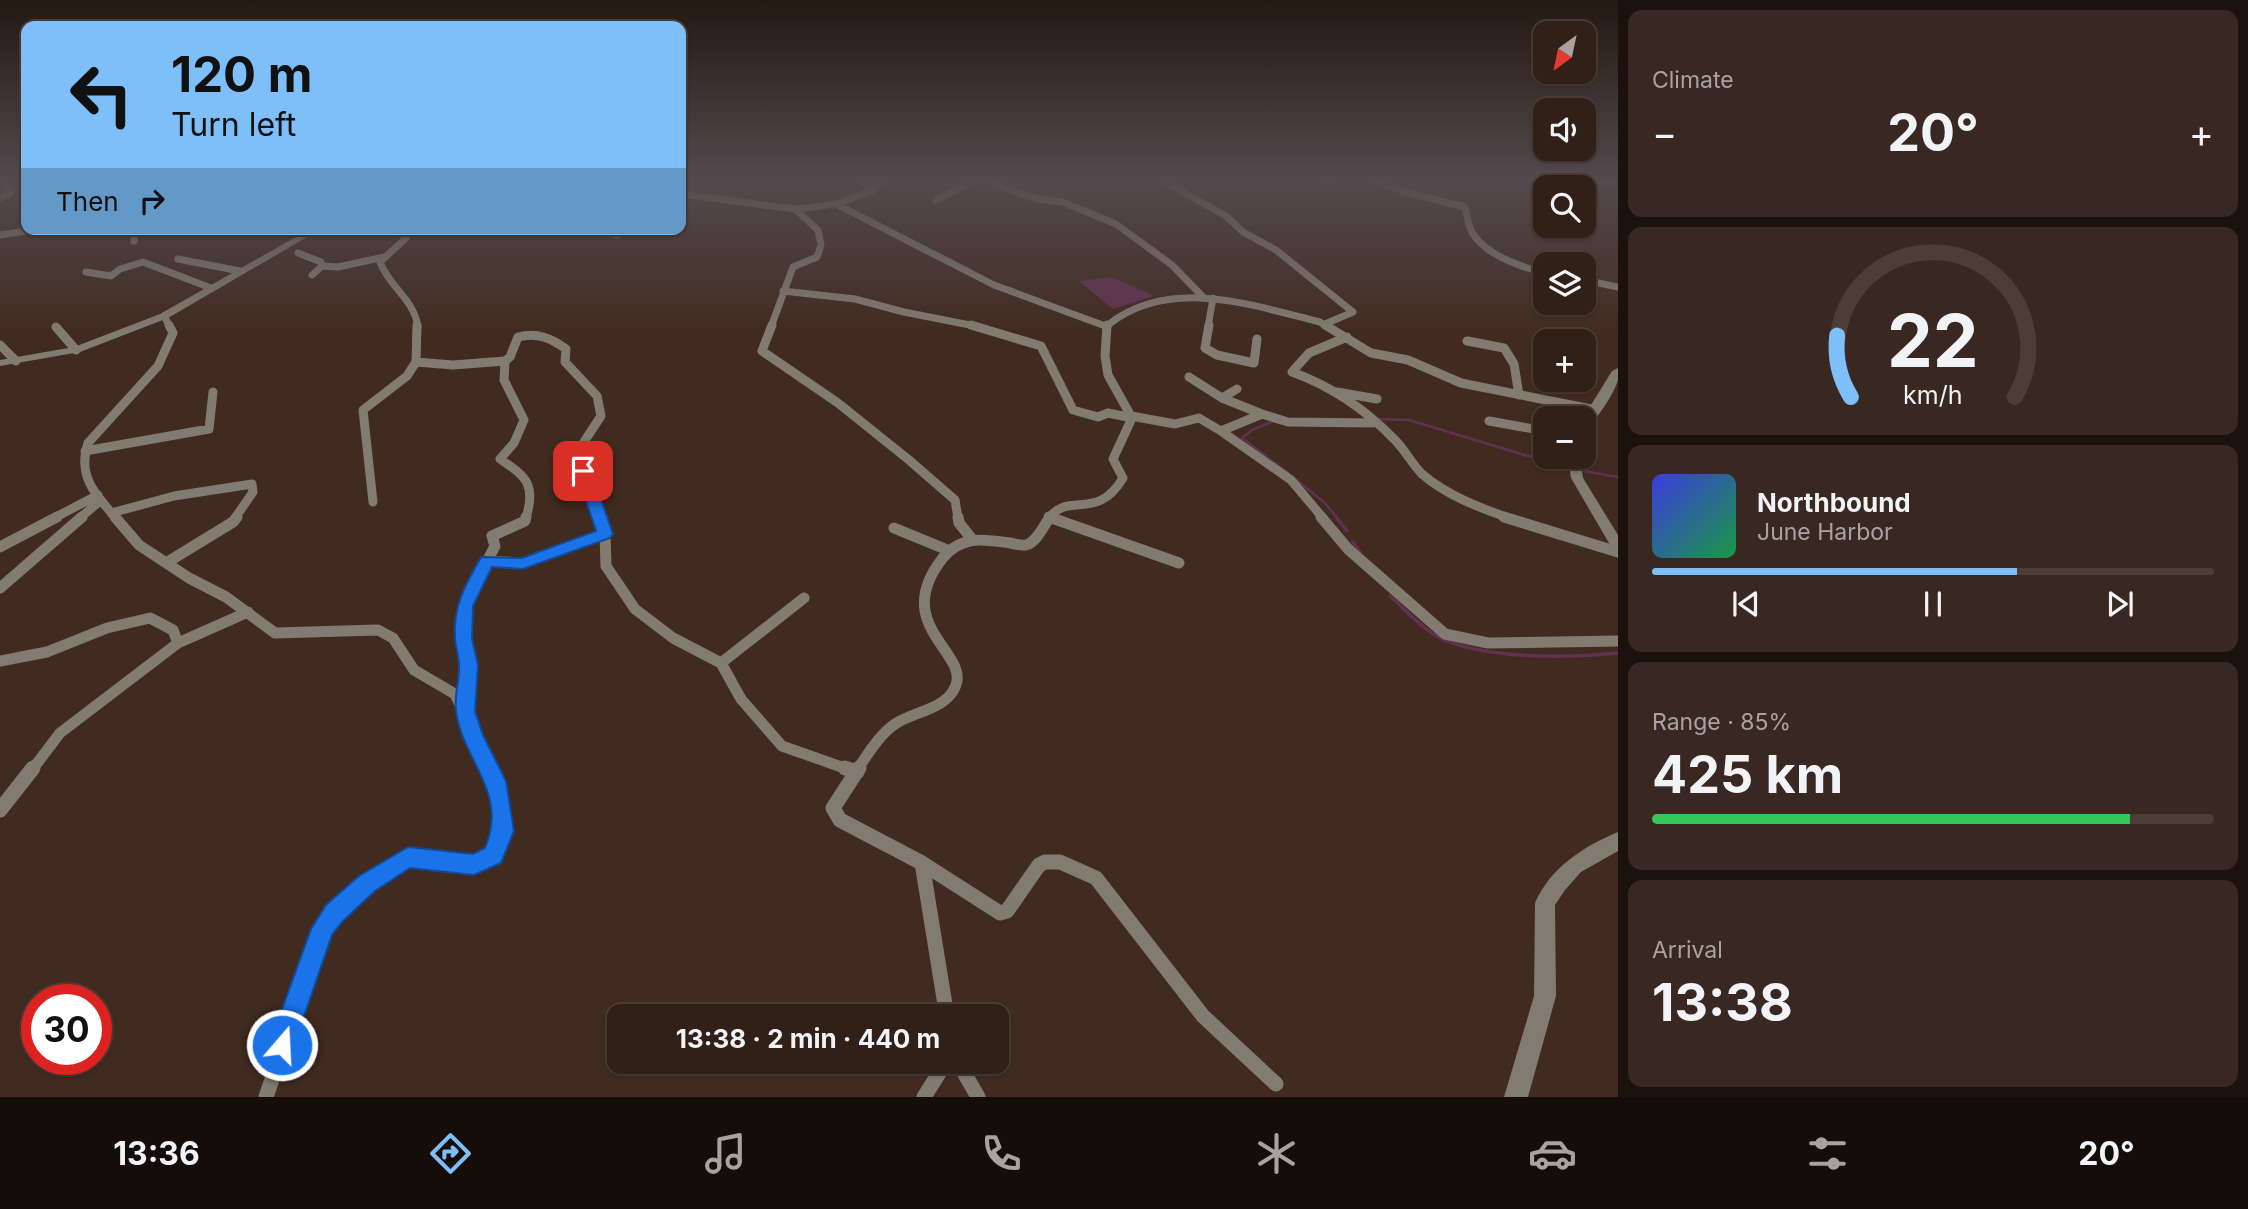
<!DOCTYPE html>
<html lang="en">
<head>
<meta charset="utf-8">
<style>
	body { margin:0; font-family:Inter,sans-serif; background:#392821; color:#f1f3f6; height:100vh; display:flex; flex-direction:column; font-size:26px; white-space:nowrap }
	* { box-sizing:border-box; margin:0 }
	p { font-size:23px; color:#a8a3a2 }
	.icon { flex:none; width:38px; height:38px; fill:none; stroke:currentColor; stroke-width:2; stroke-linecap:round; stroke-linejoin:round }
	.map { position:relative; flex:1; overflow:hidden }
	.details { display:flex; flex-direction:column; gap:10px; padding:10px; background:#1b120d; width:630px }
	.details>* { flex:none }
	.top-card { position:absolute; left:21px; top:21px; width:665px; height:214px; border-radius:14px; box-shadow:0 2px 5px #0004,0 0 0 2px #4c3e37; background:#7ebef9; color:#111; overflow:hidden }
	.needle { width:46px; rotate:213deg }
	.controls { position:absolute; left:1533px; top:21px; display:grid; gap:14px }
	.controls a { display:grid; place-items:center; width:63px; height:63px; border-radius:14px; background:#312018; box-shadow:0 2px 5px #0004,0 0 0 2px #4c3e37; font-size:35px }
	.speed { position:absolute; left:21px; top:984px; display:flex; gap:14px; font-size:35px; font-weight:700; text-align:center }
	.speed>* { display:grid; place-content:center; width:91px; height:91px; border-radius:50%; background:#312018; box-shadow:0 2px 5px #0004,0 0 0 2px #4c3e37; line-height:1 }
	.speed .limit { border:10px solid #d22; background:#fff; color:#111 }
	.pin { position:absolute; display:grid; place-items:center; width:60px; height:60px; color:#fff; margin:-30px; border-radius:14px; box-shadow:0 4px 10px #0006 }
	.me { position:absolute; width:77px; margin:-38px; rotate:19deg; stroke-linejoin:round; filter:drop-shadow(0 0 5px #0008) }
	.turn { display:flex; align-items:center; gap:24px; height:147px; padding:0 35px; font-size:32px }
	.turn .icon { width:91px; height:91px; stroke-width:2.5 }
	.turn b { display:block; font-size:49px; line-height:60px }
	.then { display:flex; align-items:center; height:66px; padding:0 35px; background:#0003; gap:14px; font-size:26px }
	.big { font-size:52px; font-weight:700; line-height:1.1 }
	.details .tile { flex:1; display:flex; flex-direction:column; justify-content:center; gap:10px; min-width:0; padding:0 24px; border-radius:14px; background:#392821 }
	.details .dial { align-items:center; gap:0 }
	.dial svg { height:182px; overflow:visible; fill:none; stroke:#4c3e37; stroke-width:7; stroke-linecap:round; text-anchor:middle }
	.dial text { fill:#f1f3f6; stroke:none }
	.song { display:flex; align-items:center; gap:21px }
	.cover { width:84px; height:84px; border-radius:10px; background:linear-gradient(135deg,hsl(240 70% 55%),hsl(140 70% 35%)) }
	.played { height:7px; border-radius:4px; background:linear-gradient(90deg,#7ebef9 65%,#4c3e37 65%) }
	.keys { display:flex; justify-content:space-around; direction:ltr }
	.heat { display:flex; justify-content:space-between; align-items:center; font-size:38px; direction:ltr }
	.charge { height:10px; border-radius:5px; background:linear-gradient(90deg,#34c759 85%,#4c3e37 0) }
	.trip { position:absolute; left:607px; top:1004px; width:402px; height:70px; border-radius:14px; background:#312018; box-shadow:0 2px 5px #0004,0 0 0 2px #4c3e37; font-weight:700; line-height:70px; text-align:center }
	.dock { display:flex; height:112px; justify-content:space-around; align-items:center; background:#140d0a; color:#a8a3a2 }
	.dock .icon { width:49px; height:49px }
	.dock .current { color:#7ebef9 }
	.dock b { font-size:32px; color:#f1f3f6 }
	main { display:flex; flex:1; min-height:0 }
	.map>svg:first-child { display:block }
</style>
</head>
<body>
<main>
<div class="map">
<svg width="1618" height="1097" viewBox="0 0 1618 1097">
	<rect width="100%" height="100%" fill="#412b20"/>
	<path fill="#60324f" d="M 1112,277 L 1154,296 L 1113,309 L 1079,281 Z"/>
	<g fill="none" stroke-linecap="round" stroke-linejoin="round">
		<path stroke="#60324f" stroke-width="2.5" d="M 1376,419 L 1409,420 L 1568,468
			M 1276,420 L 1252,430 L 1242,438 L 1288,473
			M 1584,471 L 1618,477
			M 1294,478 L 1325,503 L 1337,518"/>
		<path stroke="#60324f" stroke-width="3.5" d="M 1336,517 L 1347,531
			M 1353,542 L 1360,552
			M 1390,596 C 1405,609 1418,625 1435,635 C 1478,660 1570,658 1618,653"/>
		<path stroke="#827b71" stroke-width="7" d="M 860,179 L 873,191
			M 983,179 L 1037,199 L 1063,202 L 1116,224 L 1172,265 L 1204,298
			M 1370,179 L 1402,191 L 1465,207 C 1467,216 1468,226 1473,234 C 1487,255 1521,267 1545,273
			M 1572,179 L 1618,183
			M 1328,181 L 1334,179
			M 1165,182 L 1226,216 L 1243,232 L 1276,250 L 1353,312 L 1325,324
			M 681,189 L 692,179
			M 681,194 L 795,209 L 818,230 L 821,245 L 817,257 L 793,267 L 771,327
			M 0,198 L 10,193 L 2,179
			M 936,200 L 977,179
			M 838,205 L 994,285 L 1108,327
			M 795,209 C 830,206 858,202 886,179
			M 398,229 L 406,238 L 380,262 C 389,287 414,299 418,327
			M 597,229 L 617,235 L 633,229
			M 186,231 L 193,229
			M 0,235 L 38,229
			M 134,241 L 135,229
			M 298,253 L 321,262 L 322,266 L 312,275
			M 178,259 L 240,271
			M 322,266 L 338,267 L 384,257
			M 86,272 L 111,276 L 120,269 L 143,262 L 211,288
			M 1584,280 L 1618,287
			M 783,291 L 855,299 L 904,312 L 980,327
			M 164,316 L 170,327
			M 1108,325 C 1170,276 1251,305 1320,322 L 1327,327
			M 1208,327 L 1213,298"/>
		<path stroke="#827b71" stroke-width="9" d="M 417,325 L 416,362 L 453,365 L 505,361 L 504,380 L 524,420 L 514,443 L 500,459 C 527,477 536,485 526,518
			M 772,325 L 762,351 L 838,403 L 909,460 L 955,500 L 958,518
			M 971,325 L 1041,346 L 1073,410 L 1098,417 L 1108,413 L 1132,418
			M 1209,325 L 1205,348 L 1217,355 L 1254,363 L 1257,339
			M 1325,325 L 1371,353 L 1408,360 L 1461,383 L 1596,410
			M 56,327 L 76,350
			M 1347,337 L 1309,353 L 1292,372 C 1331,386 1366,410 1395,440 C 1405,450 1412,464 1422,474 C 1446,495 1480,508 1509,518
			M 1467,341 L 1504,348 L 1514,364 L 1519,395
			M 0,345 L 16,361
			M 505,361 L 510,357 L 518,337 C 537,332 551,338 566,349 L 565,362 L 597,396 L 601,416 L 578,451 L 599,518
			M 1189,377 L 1222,398 L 1262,414 L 1221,431 L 1291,480 L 1323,518
			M 1337,392 L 1377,399
			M 1222,398 L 1237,389
			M 1262,414 L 1288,422 L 1373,423
			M 1131,416 L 1175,424 L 1199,418 L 1221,431
			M 1489,421 L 1545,431
			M 85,451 L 209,429 L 213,392
			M 373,502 L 363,410 L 407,376 L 416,362
			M 111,513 L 174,496 L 252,484 L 253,492 L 235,518
			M 1049,517 L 1053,518
			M 54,518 L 98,495
			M 80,518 L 101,500
			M 116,518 C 95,494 77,476 88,443 L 158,366 L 173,333 L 169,325
			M 1049,518 C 1069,491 1097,522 1123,478 L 1113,459 L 1132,418 L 1108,375 L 1105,356 L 1107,325"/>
		<path stroke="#827b71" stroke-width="11" d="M 115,517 L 139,545 L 189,578 L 226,597 L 275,633 L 378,630 L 393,638 L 414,670 L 455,694 L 490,770
			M 599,517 L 605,534 L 606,566 L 635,609 L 673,638 L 721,663 L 741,699 L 782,746 L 850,770
			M 958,517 L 959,523 L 972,539
			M 1049,517 L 1179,563
			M 1321,517 L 1348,549 L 1445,634 L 1488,643 L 1618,641
			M 1504,517 L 1618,552
			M 894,528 L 950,551
			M 0,547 L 57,517
			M 487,561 L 523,563 L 605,534
			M 166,563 L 233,522 L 237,517
			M 0,588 L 82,517
			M 0,661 L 47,652 L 107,628 L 150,618 L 173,630 L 178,643 L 248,612
			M 721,663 L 804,598
			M 465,711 L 469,665 L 463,639 L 464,606 L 495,546 L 492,536 L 525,521 L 526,517
			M 32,770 L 60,733 L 178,643
			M 857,770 C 868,754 879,735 895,724 C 914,711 947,710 956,685 C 968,652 891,625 942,559 C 961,535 983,539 1010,543 C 1015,544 1022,546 1026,545 C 1037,542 1044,525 1050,517"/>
		<path stroke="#827b71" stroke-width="15" d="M 845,768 L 857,772
			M 859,768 L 833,808 L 840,820 L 922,863
			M 0,810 L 33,768
			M 947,1017 L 922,863 L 1000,913 L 1007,911 L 1039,865 L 1045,862 L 1060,862 L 1096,878 L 1203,1016 L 1276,1084
			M 958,1062 L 978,1097
			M 266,1097 L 323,929 L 334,914 L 367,884 L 408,857 L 474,864 L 493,855 L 503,831 L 496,781 L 489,768
			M 924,1097 L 946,1062"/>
		<path fill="#827b71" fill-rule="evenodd" d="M 310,229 L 321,229 L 168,318 L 80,352 L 0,366 L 0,360 L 74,347 L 160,314 Z
			M 1618,368 C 1618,372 1618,376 1618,380 C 1615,392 1595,424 1584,429 L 1583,418 L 1612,371 Z
			M 1568,457 L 1580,457 L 1583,478 L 1618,535 L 1618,552 L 1613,550 L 1571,478 Z
			M 1618,832 L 1618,851 L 1581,872 L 1565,890 L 1555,905 L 1556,996 L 1528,1097 L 1504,1097 L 1534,996 L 1535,903 C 1550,868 1584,846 1618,832 Z"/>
	</g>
	<linearGradient id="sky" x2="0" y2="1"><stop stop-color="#241812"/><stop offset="0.54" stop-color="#544a4e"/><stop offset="1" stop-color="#544a4e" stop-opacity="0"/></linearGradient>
	<rect width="1618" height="332" fill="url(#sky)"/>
	<path fill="#1a73e8" stroke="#114b97" stroke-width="2" d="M 583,467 L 591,471 L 613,534 L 610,538 L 523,569 L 492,567 L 473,606 L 472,639 L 478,665 L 475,711 L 483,735 L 506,781 L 514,831 L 501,863 L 474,875 L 410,868 L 375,891 L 342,922 L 332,935 L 291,1054 L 282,1058 L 273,1054 L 269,1045 L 311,929 L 326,905 L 359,876 L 408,847 L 473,854 L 485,848 C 509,792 462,760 456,711 C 454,698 459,682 459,668 C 460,658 455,647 455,637 C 453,605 466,584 481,557 L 522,558 L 596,531 L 576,471 Z"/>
</svg>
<div class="controls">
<a><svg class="needle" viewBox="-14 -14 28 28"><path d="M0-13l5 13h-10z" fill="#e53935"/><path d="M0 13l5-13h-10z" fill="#a8a3a2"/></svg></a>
<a><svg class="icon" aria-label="sound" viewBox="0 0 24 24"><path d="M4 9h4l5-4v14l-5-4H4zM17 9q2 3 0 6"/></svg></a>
<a><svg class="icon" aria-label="search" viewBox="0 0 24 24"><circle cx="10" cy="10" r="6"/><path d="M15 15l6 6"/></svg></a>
<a><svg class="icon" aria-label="layers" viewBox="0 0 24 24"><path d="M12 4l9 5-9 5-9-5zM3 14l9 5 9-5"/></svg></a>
<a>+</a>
<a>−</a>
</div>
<div class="speed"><div class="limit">30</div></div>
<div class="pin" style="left:583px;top:471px;background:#d93025"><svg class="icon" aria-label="arrive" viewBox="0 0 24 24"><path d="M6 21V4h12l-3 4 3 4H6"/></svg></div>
<svg class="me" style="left:282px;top:1045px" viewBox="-20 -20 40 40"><circle r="17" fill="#1a73e8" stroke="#fff" stroke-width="3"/><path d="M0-11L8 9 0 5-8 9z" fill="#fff"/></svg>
<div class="trip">13:38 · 2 min · 440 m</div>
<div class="top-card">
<div class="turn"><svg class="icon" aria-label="left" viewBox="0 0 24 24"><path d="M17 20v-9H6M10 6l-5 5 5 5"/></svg><div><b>120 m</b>Turn left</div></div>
<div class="then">Then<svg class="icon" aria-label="right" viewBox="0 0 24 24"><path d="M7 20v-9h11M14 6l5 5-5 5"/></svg></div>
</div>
</div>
<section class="details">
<div class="tile"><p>Climate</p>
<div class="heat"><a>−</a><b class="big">20°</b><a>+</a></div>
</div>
<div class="tile dial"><svg viewBox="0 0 100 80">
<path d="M14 69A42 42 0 1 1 86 69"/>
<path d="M14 69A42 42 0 0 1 8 42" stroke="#7ebef9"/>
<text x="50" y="56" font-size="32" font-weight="700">22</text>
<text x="50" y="72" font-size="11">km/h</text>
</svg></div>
<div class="tile">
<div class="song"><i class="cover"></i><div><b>Northbound</b><p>June Harbor</p></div></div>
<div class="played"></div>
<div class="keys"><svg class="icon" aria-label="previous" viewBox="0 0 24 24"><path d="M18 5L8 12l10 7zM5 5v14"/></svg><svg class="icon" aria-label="pause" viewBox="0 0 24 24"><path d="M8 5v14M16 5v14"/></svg><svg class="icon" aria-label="next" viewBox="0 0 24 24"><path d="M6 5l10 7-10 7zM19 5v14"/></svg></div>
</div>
<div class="tile"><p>Range · 85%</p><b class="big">425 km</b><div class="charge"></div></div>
<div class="tile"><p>Arrival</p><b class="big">13:38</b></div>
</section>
</main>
<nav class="dock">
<b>13:36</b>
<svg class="icon current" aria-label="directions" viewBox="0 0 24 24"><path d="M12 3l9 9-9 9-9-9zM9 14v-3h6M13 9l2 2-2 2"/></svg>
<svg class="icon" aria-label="music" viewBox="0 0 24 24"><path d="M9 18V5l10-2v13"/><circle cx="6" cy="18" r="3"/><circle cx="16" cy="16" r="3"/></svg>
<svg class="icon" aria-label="phone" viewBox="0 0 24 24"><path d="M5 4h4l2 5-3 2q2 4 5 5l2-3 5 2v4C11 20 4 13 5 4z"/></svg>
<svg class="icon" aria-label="climate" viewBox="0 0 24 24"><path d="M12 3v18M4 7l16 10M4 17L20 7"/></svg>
<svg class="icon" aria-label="car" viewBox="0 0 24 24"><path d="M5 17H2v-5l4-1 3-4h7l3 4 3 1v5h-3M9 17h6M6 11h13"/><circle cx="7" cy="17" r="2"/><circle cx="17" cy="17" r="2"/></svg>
<svg class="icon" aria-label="filters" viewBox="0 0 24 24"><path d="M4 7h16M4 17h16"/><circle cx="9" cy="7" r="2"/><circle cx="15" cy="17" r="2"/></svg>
<b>20°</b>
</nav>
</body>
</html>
